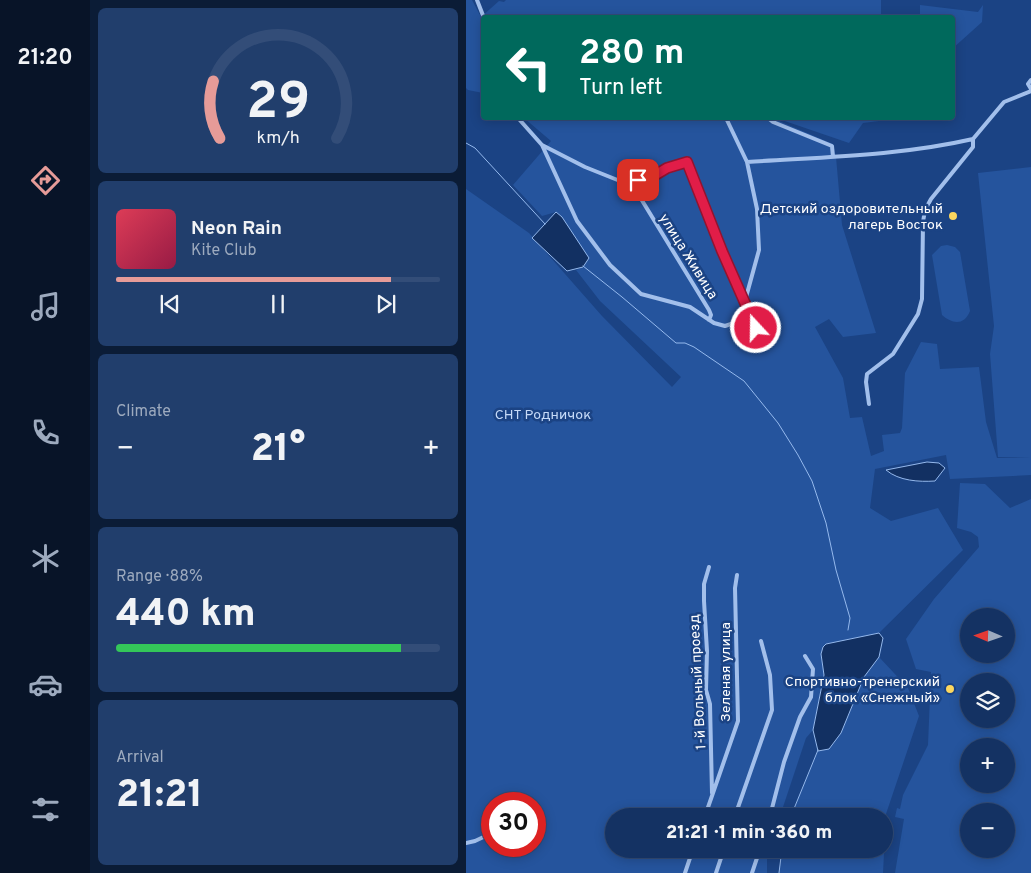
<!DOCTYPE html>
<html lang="en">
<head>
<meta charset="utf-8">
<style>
	body { margin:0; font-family:Overpass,sans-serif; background:#213e6c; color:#f1f3f6; height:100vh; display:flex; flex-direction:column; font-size:19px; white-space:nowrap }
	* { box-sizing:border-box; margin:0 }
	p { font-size:16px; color:#9daabe }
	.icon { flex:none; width:28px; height:28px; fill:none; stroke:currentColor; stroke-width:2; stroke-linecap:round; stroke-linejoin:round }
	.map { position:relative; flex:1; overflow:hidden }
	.side { display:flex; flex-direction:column; gap:8px; padding:8px; background:#0b1c36; width:376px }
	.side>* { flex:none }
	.guide { position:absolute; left:15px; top:15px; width:474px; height:105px; border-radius:5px; box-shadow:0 2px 12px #0003,0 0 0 1px #334d78; background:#00695c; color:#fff; overflow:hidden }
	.needle { width:32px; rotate:272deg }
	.buttons { position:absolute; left:494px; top:608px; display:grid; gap:10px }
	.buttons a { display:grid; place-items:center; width:55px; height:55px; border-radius:50%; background:#143263; box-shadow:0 2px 12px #0003,0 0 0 1px #334d78; font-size:25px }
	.speed { position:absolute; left:15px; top:792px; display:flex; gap:10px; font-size:25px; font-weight:700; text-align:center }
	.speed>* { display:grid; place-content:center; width:65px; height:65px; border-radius:50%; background:#143263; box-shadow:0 2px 12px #0003,0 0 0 1px #334d78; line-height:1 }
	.speed .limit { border:8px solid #d22; background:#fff; color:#111 }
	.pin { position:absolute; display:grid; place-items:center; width:42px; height:42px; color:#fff; margin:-21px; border-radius:10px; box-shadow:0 2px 8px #0006 }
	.me { position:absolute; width:55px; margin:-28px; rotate:339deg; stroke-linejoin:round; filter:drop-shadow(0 0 4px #0008) }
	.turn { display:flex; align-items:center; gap:18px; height:105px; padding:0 15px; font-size:22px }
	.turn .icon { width:65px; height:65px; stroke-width:2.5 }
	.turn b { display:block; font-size:35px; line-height:42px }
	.big { font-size:38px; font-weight:800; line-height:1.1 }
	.side .card { flex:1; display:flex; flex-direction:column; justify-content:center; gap:8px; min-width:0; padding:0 18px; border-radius:8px; background:#213e6c }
	.side .dial { align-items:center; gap:0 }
	.dial svg { height:130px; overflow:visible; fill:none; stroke:#334d78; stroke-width:7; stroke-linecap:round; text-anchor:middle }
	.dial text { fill:#f1f3f6; stroke:none }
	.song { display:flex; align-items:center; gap:15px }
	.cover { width:60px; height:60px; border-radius:8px; background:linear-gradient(135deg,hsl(350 70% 55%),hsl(340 70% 35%)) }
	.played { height:5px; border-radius:2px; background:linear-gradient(90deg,#e69b98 85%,#334d78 85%) }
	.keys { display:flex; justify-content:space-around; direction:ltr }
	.heat { display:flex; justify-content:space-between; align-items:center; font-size:28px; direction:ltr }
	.charge { height:8px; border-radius:4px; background:linear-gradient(90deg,#34c759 88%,#334d78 0) }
	.trip { position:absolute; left:139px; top:808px; width:288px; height:50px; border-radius:25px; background:#143263; box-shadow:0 2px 12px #0003,0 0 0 1px #334d78; font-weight:800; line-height:50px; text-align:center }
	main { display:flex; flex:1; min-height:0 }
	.menu { display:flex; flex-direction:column; width:90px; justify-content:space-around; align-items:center; background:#081428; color:#9daabe }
	.menu .icon { width:35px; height:35px }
	.menu .selected { color:#e69b98 }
	.menu b { font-size:22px; color:#f1f3f6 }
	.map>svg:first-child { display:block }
</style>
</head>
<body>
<main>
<nav class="menu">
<b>21:20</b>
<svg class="icon selected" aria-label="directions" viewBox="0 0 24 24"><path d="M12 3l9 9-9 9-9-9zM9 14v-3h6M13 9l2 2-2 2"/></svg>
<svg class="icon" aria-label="music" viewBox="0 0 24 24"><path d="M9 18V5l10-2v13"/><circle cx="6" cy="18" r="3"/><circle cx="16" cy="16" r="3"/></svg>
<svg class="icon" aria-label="phone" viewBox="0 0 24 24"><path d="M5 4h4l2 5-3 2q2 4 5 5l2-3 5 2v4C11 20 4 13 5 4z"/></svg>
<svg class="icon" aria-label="climate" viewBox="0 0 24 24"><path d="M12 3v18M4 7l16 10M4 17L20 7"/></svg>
<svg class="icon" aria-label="car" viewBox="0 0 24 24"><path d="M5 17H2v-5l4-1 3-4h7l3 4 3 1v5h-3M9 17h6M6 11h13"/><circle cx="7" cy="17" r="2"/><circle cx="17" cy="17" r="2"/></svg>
<svg class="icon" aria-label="filters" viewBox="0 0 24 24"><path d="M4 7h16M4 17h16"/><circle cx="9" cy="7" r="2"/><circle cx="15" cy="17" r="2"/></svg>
</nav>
<section class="side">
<div class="card dial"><svg viewBox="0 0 100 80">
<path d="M14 69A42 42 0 1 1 86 69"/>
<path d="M14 69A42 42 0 0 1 10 34" stroke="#e69b98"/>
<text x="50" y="56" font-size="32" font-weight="700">29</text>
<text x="50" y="72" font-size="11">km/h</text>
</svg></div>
<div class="card">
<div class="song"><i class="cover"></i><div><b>Neon Rain</b><p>Kite Club</p></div></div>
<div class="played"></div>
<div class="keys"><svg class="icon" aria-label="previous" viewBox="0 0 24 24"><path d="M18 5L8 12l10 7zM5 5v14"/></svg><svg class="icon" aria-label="pause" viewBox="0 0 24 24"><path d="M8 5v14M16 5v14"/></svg><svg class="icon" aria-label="next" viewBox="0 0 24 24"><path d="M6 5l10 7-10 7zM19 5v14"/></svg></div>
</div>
<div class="card"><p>Climate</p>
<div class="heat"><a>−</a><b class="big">21°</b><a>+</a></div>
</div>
<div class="card"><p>Range · 88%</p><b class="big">440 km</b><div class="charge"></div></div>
<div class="card"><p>Arrival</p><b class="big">21:21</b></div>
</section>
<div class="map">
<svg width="565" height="873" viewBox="0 0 565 873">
	<rect width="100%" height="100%" fill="#1b4384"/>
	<path fill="#25549d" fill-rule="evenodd" d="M 0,0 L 6,0 L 15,17 L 33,1 L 38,2 L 40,0 L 415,0 L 415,18 L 18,18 L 17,93 L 2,90 L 0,88 Z
		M 454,5 L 512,12 L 517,5 L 516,22 L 486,49 L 486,18 L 454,17 Z
		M 58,118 L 306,118 L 367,144 L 370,157 L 376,225 L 410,333 L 377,337 L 363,319 L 349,327 L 377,378 L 384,418 L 396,417 L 405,456 L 418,451 L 416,435 L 434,433 L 436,428 L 439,373 L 455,342 L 471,344 L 474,369 L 513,367 L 520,422 L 531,458 L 565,457 L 565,475 L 484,479 L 480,455 L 409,469 L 404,508 L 425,521 L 472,508 L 497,550 L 413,633 L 361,644 L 357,647 L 355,654 L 358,675 L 347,730 L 340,738 L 314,816 L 148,816 L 148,849 L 304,849 L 301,858 L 301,873 L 0,873 L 0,189 L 63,233 L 136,316 L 206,387 L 215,377 L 134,301 L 110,270 L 117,267 L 96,217 L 90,212 L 76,216 L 47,185 L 85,141 ZM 26,804 L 69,804 L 69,846 L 26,846 Z
		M 310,118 L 421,118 L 421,120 L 397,123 L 383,143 Z
		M 565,167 L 565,457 L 532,457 L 524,354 L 528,326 L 512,173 Z
		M 481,245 L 489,247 L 494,252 L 504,311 C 498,326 486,324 476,315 L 466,255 L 475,246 Z
		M 494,483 L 519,484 L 544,508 L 565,499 L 565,873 L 429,873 L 438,819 L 429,817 L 431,808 L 434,809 L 437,795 L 462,745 L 465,672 L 450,669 L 440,639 L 468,599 L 513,547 L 512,537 L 505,532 L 491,528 ZM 502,616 L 540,616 L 540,654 L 502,654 ZM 502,681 L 540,681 L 540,719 L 502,719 ZM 502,746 L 540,746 L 540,784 L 502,784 ZM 502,811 L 540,811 L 540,849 L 502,849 Z
		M 413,657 L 442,688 L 453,716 L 420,814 L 417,873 L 313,873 L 316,849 L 418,849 L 418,816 L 325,816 L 352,751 L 363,749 L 375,733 L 398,677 Z"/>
	<path fill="#123062" stroke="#95b9ed" d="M 90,212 L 96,217 L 123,258 L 117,267 L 101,271 L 66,238 Z
		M 461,462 L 473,463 L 479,468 L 469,481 C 453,482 433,481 420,470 Z
		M 413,633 L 417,638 L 413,657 L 398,677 L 375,733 L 363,749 L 352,751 L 347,730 L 358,675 L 355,654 L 357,647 L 360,644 Z"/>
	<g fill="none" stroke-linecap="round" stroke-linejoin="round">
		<path stroke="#95b9ed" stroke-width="1" d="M 0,143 L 9,148 L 79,224
			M 117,266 L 156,297 L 210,343 L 219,343 L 228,347 L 278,381 L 312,423 L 332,455 L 346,481 L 360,523 L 370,570 L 384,618 L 382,630
			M 325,816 L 352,750
			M 313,873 L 316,849"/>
		<path stroke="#a2bfeb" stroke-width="4" d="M 11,0 L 18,18
			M 565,80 L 562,84 L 565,89
			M 52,118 L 76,145 L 119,167 L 159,183 L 185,177 L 201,168 L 221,162 L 256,251 L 290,329 L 304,345
			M 302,118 L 307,122 L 366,146 L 367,157
			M 76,145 L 111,221 L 144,265 L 175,294 L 224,307 L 248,323 L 259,326 L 268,323 L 279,301 L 293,250 L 291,209 L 281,162 L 260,118
			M 281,162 C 356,157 433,156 507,139 L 538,102 L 565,91
			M 159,183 L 169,189 L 243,310 L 245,315 L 243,320
			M 403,404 L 400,382 L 401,374 L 427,354 L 452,314 L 456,299 L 457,222 L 459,210 L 465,199 L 507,147 L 507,139
			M 243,567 L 238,584 L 238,601 L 241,651 L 240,690 L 244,704 L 246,793
			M 239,816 L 272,721 L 269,588 L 271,575
			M 269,816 L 306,710 L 304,675 L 295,641
			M 304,816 L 318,762 L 334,717 L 345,697 L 347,669 L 339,656
			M 0,843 L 9,841 L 26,833
			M 219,873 L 227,849
			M 250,873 L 258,849
			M 286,873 L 294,849"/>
	</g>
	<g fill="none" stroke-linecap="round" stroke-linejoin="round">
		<defs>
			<path id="route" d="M 172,180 L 186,177 L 201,168 L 221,162 L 256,251 L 290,328"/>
		</defs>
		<use href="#route" stroke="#92132f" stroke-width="12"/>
		<use href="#route" stroke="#e11d48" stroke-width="9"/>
	</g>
	<g fill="#fcd75f" stroke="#1b4384" stroke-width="2">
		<circle cx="487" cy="216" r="5"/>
		<circle cx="484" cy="689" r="5"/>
	</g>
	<g text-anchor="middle" stroke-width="5" stroke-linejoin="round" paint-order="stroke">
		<g font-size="14" fill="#fff" stroke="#1b4384" text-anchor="end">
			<text x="477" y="213">Детский оздоровительный<tspan x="477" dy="16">лагерь Восток</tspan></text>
			<text x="474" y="686">Спортивно-тренерский<tspan x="474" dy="16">блок «Снежный»</tspan></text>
		</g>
		<g font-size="14" fill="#fff" stroke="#1b4384">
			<text transform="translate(223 256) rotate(58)" y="5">улица Живица</text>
			<text transform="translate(259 672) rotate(-90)" y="5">Зеленая улица</text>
			<text transform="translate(231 682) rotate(-93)" y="5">1-й Вольный проезд</text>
		</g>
		<g font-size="14" fill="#c6daf8" stroke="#1b4384">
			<text x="77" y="419">СНТ Родничок</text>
		</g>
	</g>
</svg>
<div class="buttons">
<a><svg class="needle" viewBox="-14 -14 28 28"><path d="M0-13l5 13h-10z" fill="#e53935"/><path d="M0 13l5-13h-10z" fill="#9daabe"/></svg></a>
<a><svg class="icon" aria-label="layers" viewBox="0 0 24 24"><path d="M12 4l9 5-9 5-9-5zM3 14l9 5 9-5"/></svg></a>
<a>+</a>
<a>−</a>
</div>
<div class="speed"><div class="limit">30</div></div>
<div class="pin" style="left:172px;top:180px;background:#d93025"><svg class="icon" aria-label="arrive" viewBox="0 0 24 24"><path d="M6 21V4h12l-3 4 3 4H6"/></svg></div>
<svg class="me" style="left:290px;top:328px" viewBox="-20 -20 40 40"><circle r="17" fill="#e11d48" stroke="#fff" stroke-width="3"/><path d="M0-11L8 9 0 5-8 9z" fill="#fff"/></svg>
<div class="trip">21:21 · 1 min · 360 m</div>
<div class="guide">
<div class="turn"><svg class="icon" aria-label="left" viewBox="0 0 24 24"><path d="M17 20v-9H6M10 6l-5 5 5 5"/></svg><div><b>280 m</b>Turn left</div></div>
</div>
</div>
</main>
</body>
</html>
